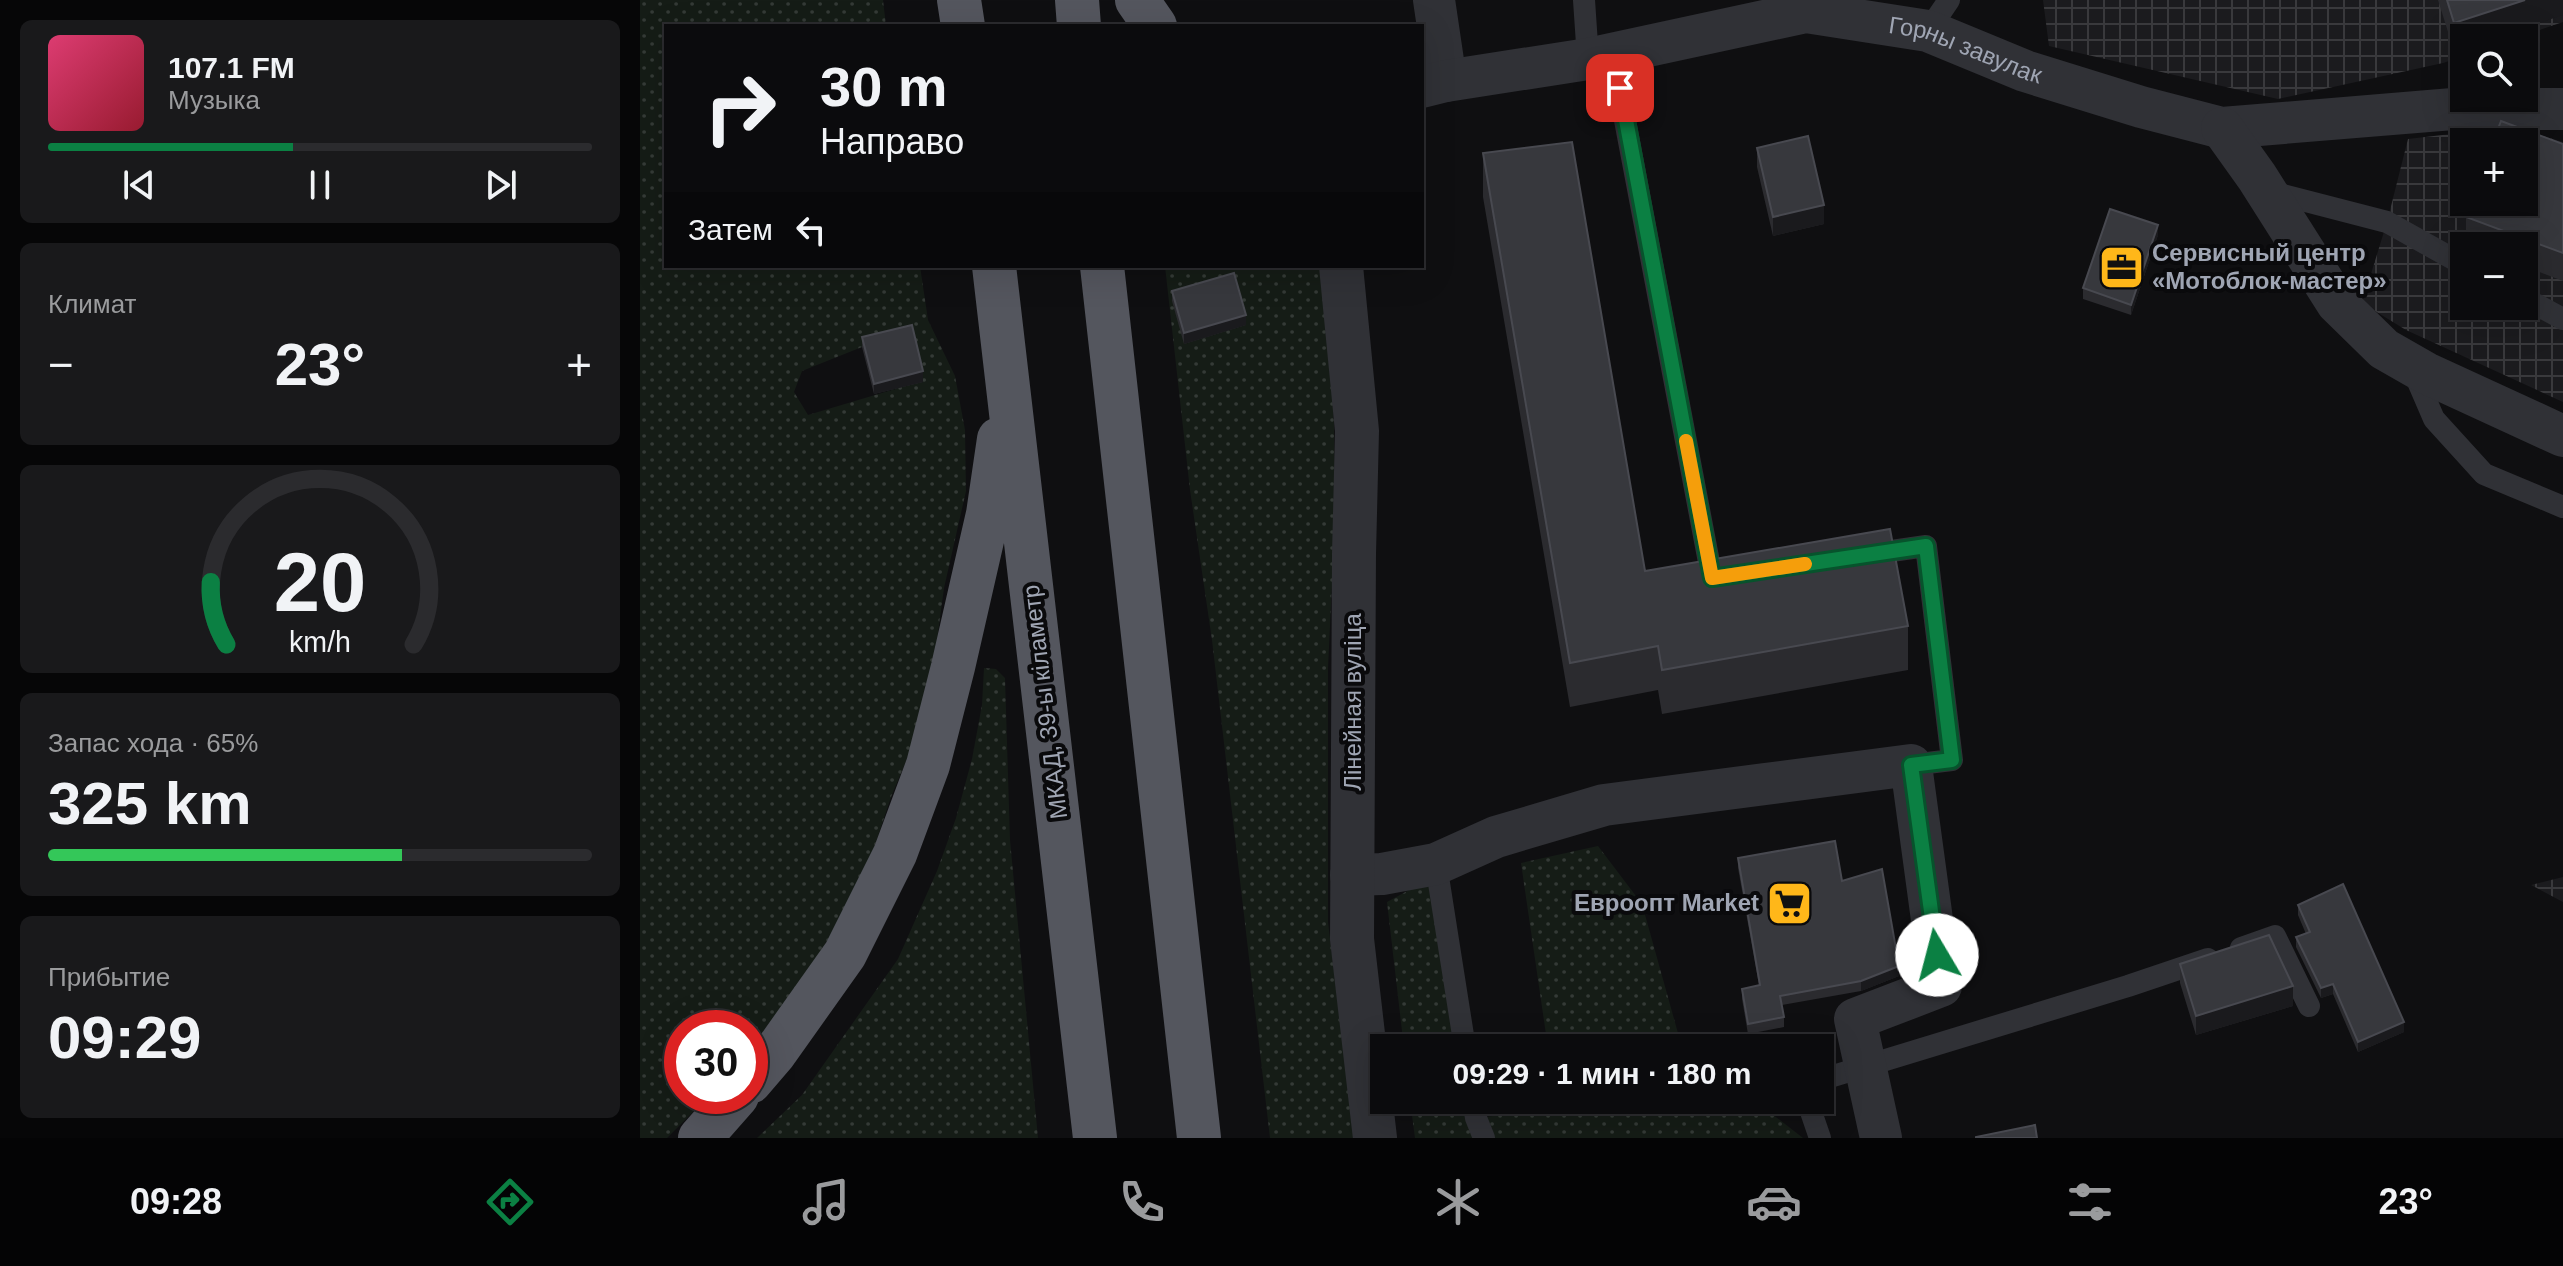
<!DOCTYPE html>
<html lang="ru">
<head>
<meta charset="utf-8">
<style>
	body { margin:0; font-family:Helvetica,sans-serif; background:#19191b; color:#f1f3f6; height:100vh; display:flex; flex-direction:column; font-size:30px; white-space:nowrap }
	* { box-sizing:border-box; margin:0 }
	p { font-size:26px; color:#9a9b9d }
	.icon { flex:none; width:44px; height:44px; fill:none; stroke:currentColor; stroke-width:2; stroke-linecap:round; stroke-linejoin:round }
	.map { position:relative; flex:1; overflow:hidden }
	.drawer { display:flex; flex-direction:column; gap:20px; padding:20px; background:#060607; width:640px }
	.drawer>* { flex:none }
	.top-card { position:absolute; left:24px; top:24px; width:760px; height:244px; border-radius:0px; box-shadow:0 8px 32px #0002,0 0 0 2px #2b2b2e; background:#0b0b0d; color:#f1f3f6; overflow:hidden }
	.tools { position:absolute; left:1810px; top:24px; display:grid; gap:16px }
	.tools a { display:grid; place-items:center; width:88px; height:88px; border-radius:0px; background:#0b0b0d; box-shadow:0 8px 32px #0002,0 0 0 2px #2b2b2e; font-size:40px }
	.speed { position:absolute; left:24px; top:1010px; display:flex; gap:16px; font-size:40px; font-weight:700; text-align:center }
	.speed>* { display:grid; place-content:center; width:104px; height:104px; border-radius:50%; background:#0b0b0d; box-shadow:0 8px 32px #0002,0 0 0 2px #2b2b2e; line-height:1 }
	.speed .limit { border:12px solid #d22; background:#fff; color:#111 }
	.pin { position:absolute; display:grid; place-items:center; width:68px; height:68px; color:#fff; margin:-34px; border-radius:16px; box-shadow:0 4px 12px #0006 }
	.me { position:absolute; width:88px; margin:-44px; rotate:352deg; stroke-linejoin:round; filter:drop-shadow(0 0 6px #0008) }
	.turn { display:flex; align-items:center; gap:28px; height:168px; padding:0 24px; font-size:36px }
	.turn .icon { width:104px; height:104px; stroke-width:2.5 }
	.turn b { display:block; font-size:56px; line-height:68px }
	.then { display:flex; align-items:center; height:76px; padding:0 24px; background:#0003; gap:16px; font-size:30px }
	.big { font-size:60px; font-weight:700; line-height:1.1 }
	.drawer .widget { flex:1; display:flex; flex-direction:column; justify-content:center; gap:12px; min-width:0; padding:0 28px; border-radius:12px; background:#19191b }
	.drawer .dial { align-items:center; gap:0 }
	.dial svg { height:208px; overflow:visible; fill:none; stroke:#2b2b2e; stroke-width:7; stroke-linecap:round; text-anchor:middle }
	.dial text { fill:#f1f3f6; stroke:none }
	.song { display:flex; align-items:center; gap:24px }
	.cover { width:96px; height:96px; border-radius:12px; background:linear-gradient(135deg,hsl(340 70% 55%),hsl(350 70% 35%)) }
	.played { height:8px; border-radius:4px; background:linear-gradient(90deg,#0b8043 45%,#2b2b2e 45%) }
	.keys { display:flex; justify-content:space-around; direction:ltr }
	.heat { display:flex; justify-content:space-between; align-items:center; font-size:44px; direction:ltr }
	.charge { height:12px; border-radius:6px; background:linear-gradient(90deg,#34c759 65%,#2b2b2e 0) }
	.trip { position:absolute; left:730px; top:1034px; width:464px; height:80px; border-radius:0px; background:#0b0b0d; box-shadow:0 8px 32px #0002,0 0 0 2px #2b2b2e; font-weight:700; line-height:80px; text-align:center }
	.tabs { display:flex; height:128px; justify-content:space-around; align-items:center; background:#040405; color:#9a9b9d }
	.tabs .icon { width:56px; height:56px }
	.tabs .current { color:#0b8043 }
	.tabs b { font-size:36px; color:#f1f3f6 }
	main { display:flex; flex:1; min-height:0 }
	.map>svg:first-child { display:block }
</style>
</head>
<body>
<main>
<section class="drawer">
<div class="widget">
<div class="song"><i class="cover"></i><div><b>107.1 FM</b><p>Музыка</p></div></div>
<div class="played"></div>
<div class="keys"><svg class="icon" aria-label="previous" viewBox="0 0 24 24"><path d="M18 5L8 12l10 7zM5 5v14"/></svg><svg class="icon" aria-label="pause" viewBox="0 0 24 24"><path d="M8 5v14M16 5v14"/></svg><svg class="icon" aria-label="next" viewBox="0 0 24 24"><path d="M6 5l10 7-10 7zM19 5v14"/></svg></div>
</div>
<div class="widget"><p>Климат</p>
<div class="heat"><a>−</a><b class="big">23°</b><a>+</a></div>
</div>
<div class="widget dial"><svg viewBox="0 0 100 80">
<path d="M14 69A42 42 0 1 1 86 69"/>
<path d="M14 69A42 42 0 0 1 8 45" stroke="#0b8043"/>
<text x="50" y="56" font-size="32" font-weight="700">20</text>
<text x="50" y="72" font-size="11">km/h</text>
</svg></div>
<div class="widget"><p>Запас хода · 65%</p><b class="big">325 km</b><div class="charge"></div></div>
<div class="widget"><p>Прибытие</p><b class="big">09:29</b></div>
</section>
<div class="map">
<svg width="1923" height="1138" viewBox="0 0 1923 1138">
	<defs>
		<pattern id="industrial-grid" width="8" height="8" patternUnits="userSpaceOnUse" patternTransform="scale(2)"><rect width="8" height="8" fill="#1b1b1e"/><path d="M0 4h8M4 0v8" fill="none" stroke="#39393c"/></pattern>
		<pattern id="grass-dots" width="8" height="8" patternUnits="userSpaceOnUse" patternTransform="scale(2)"><rect width="8" height="8" fill="#151c16"/><path d="M2 2h.1M6 6h.1" fill="none" stroke="#343a36" stroke-width="1.8" stroke-linecap="round"/></pattern>
	</defs>
	<rect width="100%" height="100%" fill="#0f0f11"/>
	<path fill="url(#industrial-grid)" fill-rule="evenodd" d="M 1403,0 L 1923,0 L 1923,22 L 1876,38 L 1824,38 L 1824,56 L 1803,63 L 1638,99 L 1409,46 Z
		M 1871,127 L 1923,142 L 1923,402 L 1766,330 L 1722,303 L 1747,222 L 1768,139 ZM 1824,142 L 1884,142 L 1884,202 L 1824,202 ZM 1824,246 L 1884,246 L 1884,306 L 1824,306 Z
		M 1923,877 L 1923,902 L 1891,885 Z"/>
	<path fill="url(#grass-dots)" fill-rule="evenodd" d="M 0,0 L 243,0 L 246,26 L 26,26 L 26,266 L 280,266 L 288,320 L 315,376 L 325,430 L 326,491 L 304,588 L 292,677 L 280,728 L 251,797 L 232,854 L 193,931 L 152,999 L 110,1050 L 110,1028 L 42,1028 L 42,1096 L 69,1096 L 27,1138 L 0,1138 ZM 222,347 L 282,381 L 168,415 L 154,392 L 162,371 Z
		M 525,266 L 680,266 L 689,322 L 694,425 L 695,520 L 688,668 L 688,922 L 714,1138 L 630,1138 L 572,640 L 550,490 Z
		M 344,668 L 356,669 L 365,678 L 370,840 L 398,1138 L 117,1138 L 162,1095 L 258,959 L 297,871 L 316,818 L 332,759 L 342,705 Z
		M 958,846 L 1002,904 L 1041,1044 L 1046,1048 L 908,1048 L 881,863 Z
		M 791,878 L 823,1048 L 764,1048 L 747,902 Z
		M 770,1100 L 833,1100 L 837,1118 L 916,1108 L 915,1100 L 1114,1100 L 1163,1138 L 775,1138 Z"/>
	<g fill="none" stroke-linecap="round" stroke-linejoin="round">
		<path stroke="#303136" stroke-width="22" d="M 944,0 L 948,59
			M 1288,31 L 1309,0
			M 972,52 L 1072,578 L 1084,577
			M 1627,191 L 1747,222 L 1824,265
			M 1884,298 L 1923,319
			M 1772,368 L 1794,419 L 1844,474 L 1923,507
			M 1224,555 L 1286,546 L 1312,760 L 1271,765
			M 796,864 L 825,1048
			M 1601,948 L 1635,936 L 1669,1006
			M 1180,1080 L 1488,986 L 1568,959
			M 833,1100 L 836,1118 L 844,1138
			M 1167,1100 L 1180,1138"/>
		<g stroke="#303136" stroke-width="42">
			<path d="M 794,0 L 806,81"/>
			<path id="s1" d="M 782,87 L 806,81 L 948,59 L 1166,12 L 1288,31 L 1385,71 L 1501,107 L 1582,128 L 1813,109 L 1923,109"/>
			<path d="M 1582,128 L 1617,177 L 1697,303 L 1744,349 L 1786,373 L 1923,436"/>
			<path d="M 711,875 L 742,874 L 796,864 L 856,837 L 964,805 L 1271,765 L 1301,986 L 1215,1019 L 1241,1138"/>
		</g>
		<path stroke="#303136" stroke-width="44" d="M 701,266 L 717,431 L 714,554 L 712,939 L 735,1138"/>
		<path stroke="#54565e" stroke-width="44" d="M 319,0 L 323,26
			M 437,0 L 439,26
			M 497,0 L 515,26
			M 354,266 L 455,1138
			M 462,266 L 559,1138
			M 110,1082 L 134,1054 L 205,954 L 255,854 L 288,765 L 313,667 L 348,514 L 359,439
			M 60,1138 L 97,1096"/>
	</g>
	<path fill="#2b2b2f" d="M 1798,0 L 1923,0 L 1824,38 L 1824,48 L 1814,51 Z
		M 1923,144 L 1923,281 L 1884,266 L 1884,246 L 1829,246 L 1826,245 L 1826,217 Z
		M 1117,148 L 1184,224 L 1133,236 L 1117,167 Z
		M 843,153 L 1005,571 L 1268,626 L 1268,670 L 1022,714 L 1018,690 L 930,707 L 843,197 Z
		M 1518,235 L 1491,315 L 1443,299 L 1443,288 Z
		M 532,291 L 606,325 L 544,344 L 532,301 Z
		M 222,337 L 283,382 L 234,394 L 222,347 Z
		M 1098,858 L 1202,881 L 1259,976 L 1221,991 L 1142,1005 L 1144,1017 L 1144,1027 L 1108,1034 L 1102,999 L 1102,989 L 1119,985 L 1098,868 Z
		M 1658,905 L 1764,1032 L 1718,1052 L 1693,994 L 1681,998 L 1656,947 L 1656,937 L 1666,934 L 1658,915 Z
		M 1540,964 L 1653,1006 L 1556,1035 L 1540,983 Z"/>
	<path fill="#1a1a1d" d="M 1885,0 L 1923,0 L 1923,15 L 1854,38 L 1824,38 L 1824,48 L 1814,51 L 1814,23 Z
		M 1184,205 L 1184,224 L 1133,236 L 1133,217 Z
		M 1518,225 L 1518,235 L 1491,315 L 1491,305 Z
		M 606,315 L 606,325 L 544,344 L 544,333 Z
		M 283,371 L 283,382 L 234,394 L 234,384 Z
		M 1259,966 L 1259,976 L 1221,991 L 1221,981 Z
		M 1693,984 L 1693,994 L 1681,998 L 1681,988 Z
		M 1653,986 L 1653,1006 L 1556,1035 L 1556,1016 Z
		M 1764,1022 L 1764,1032 L 1718,1052 L 1718,1042 Z"/>
	<path fill="#37383d" stroke="#484950" stroke-width="2" d="M 1807,0 L 1885,0 L 1814,23 Z
		M 1861,121 L 1923,144 L 1923,253 L 1826,217 L 1831,202 L 1884,202 L 1884,142 L 1853,142 Z
		M 1168,136 L 1184,205 L 1133,217 L 1117,148 Z
		M 932,142 L 1005,571 L 1250,529 L 1268,626 L 1022,670 L 1018,646 L 930,663 L 843,153 Z
		M 1470,209 L 1518,225 L 1491,305 L 1443,288 Z
		M 594,273 L 606,315 L 544,333 L 532,291 Z
		M 272,325 L 283,371 L 234,384 L 222,337 Z
		M 1195,841 L 1202,881 L 1242,869 L 1259,966 L 1221,981 L 1140,996 L 1144,1017 L 1108,1024 L 1102,989 L 1120,985 L 1098,858 Z
		M 1703,884 L 1764,1022 L 1718,1042 L 1693,984 L 1681,988 L 1656,937 L 1670,932 L 1658,905 Z
		M 1629,935 L 1653,986 L 1556,1016 L 1540,964 Z
		M 1395,1125 L 1397,1138 L 1336,1138 L 1336,1137 Z"/>
	<g fill="none" stroke-linecap="round" stroke-linejoin="round">
		<defs>
			<path id="route" d="M 980,88 L 1072,578 L 1286,546 L 1312,760 L 1271,765 L 1297,955"/>
		</defs>
		<use href="#route" stroke="#07532c" stroke-width="20"/>
		<use href="#route" stroke="#0b8043" stroke-width="14"/>
		<path stroke="#f59e0b" stroke-width="14" d="M 1046,441 L 1072,578 L 1165,564"/>
	</g>
	<defs>
		<symbol id="office-square" viewBox="-11 -11 22 22"><rect x="-9" y="-9" width="18" height="18" rx="4" fill="#ffb719" stroke="#0a0a0c"/><path d="M-6-3h4V-5.5h4V-3h4V5H-6ZM-1-4.5V-3h2v-1.5ZM-6 0V1H6V0Z" fill="#111"/></symbol>
		<symbol id="supermarket-square" viewBox="-11 -11 22 22"><rect x="-9" y="-9" width="18" height="18" rx="4" fill="#ffb719" stroke="#0a0a0c"/><path d="M-6-5.5h2.5l.6 2H6L4.5 2H-2.5L-4.4-4H-6ZM-1.5 3.2a1.3 1.3 0 1 0 .1 0ZM3 3.2a1.3 1.3 0 1 0 .1 0Z" fill="#111"/></symbol>
	</defs>
	<g fill-rule="evenodd">
		<use href="#office-square" x="1456" y="242" width="51" height="51"/>
		<use href="#supermarket-square" x="1124" y="878" width="51" height="51"/>
	</g>
	<g text-anchor="middle" stroke-width="8" stroke-linejoin="round" paint-order="stroke">
		<g font-size="24" fill="#9fa5b3" stroke="#0a0a0c">
			<text dy="8" stroke="none"><textPath href="#s1" startOffset="556">Горны завулак</textPath></text>
			<text transform="translate(405 702) rotate(-97)" y="8">МКАД, 39-ы кіламетр</text>
			<text transform="translate(713 702) rotate(-90)" y="8">Лінейная вуліца</text>
		</g>
		<g font-size="24" font-weight="bold" fill="#9fa5b3" stroke="#0a0a0c" text-anchor="start">
			<text x="1512" y="261">Сервисный центр<tspan x="1512" dy="28">«Мотоблок-мастер»</tspan></text>
			<text x="1119" y="911" text-anchor="end">Евроопт Market</text>
		</g>
	</g>
</svg>
<div class="tools">
<a><svg class="icon" aria-label="search" viewBox="0 0 24 24"><circle cx="10" cy="10" r="6"/><path d="M15 15l6 6"/></svg></a>
<a>+</a>
<a>−</a>
</div>
<div class="speed"><div class="limit">30</div></div>
<div class="pin" style="left:980px;top:88px;background:#d93025"><svg class="icon" aria-label="arrive" viewBox="0 0 24 24"><path d="M6 21V4h12l-3 4 3 4H6"/></svg></div>
<svg class="me" style="left:1297px;top:955px" viewBox="-20 -20 40 40"><circle r="19" fill="#fff"/><path d="M0-13L10 11 0 6-10 11z" fill="#0b8043"/></svg>
<div class="trip">09:29 · 1 мин · 180 m</div>
<div class="top-card">
<div class="turn"><svg class="icon" aria-label="right" viewBox="0 0 24 24"><path d="M7 20v-9h11M14 6l5 5-5 5"/></svg><div><b>30 m</b>Направо</div></div>
<div class="then">Затем<svg class="icon" aria-label="left" viewBox="0 0 24 24"><path d="M17 20v-9H6M10 6l-5 5 5 5"/></svg></div>
</div>
</div>
</main>
<nav class="tabs">
<b>09:28</b>
<svg class="icon current" aria-label="directions" viewBox="0 0 24 24"><path d="M12 3l9 9-9 9-9-9zM9 14v-3h6M13 9l2 2-2 2"/></svg>
<svg class="icon" aria-label="music" viewBox="0 0 24 24"><path d="M9 18V5l10-2v13"/><circle cx="6" cy="18" r="3"/><circle cx="16" cy="16" r="3"/></svg>
<svg class="icon" aria-label="phone" viewBox="0 0 24 24"><path d="M5 4h4l2 5-3 2q2 4 5 5l2-3 5 2v4C11 20 4 13 5 4z"/></svg>
<svg class="icon" aria-label="climate" viewBox="0 0 24 24"><path d="M12 3v18M4 7l16 10M4 17L20 7"/></svg>
<svg class="icon" aria-label="car" viewBox="0 0 24 24"><path d="M5 17H2v-5l4-1 3-4h7l3 4 3 1v5h-3M9 17h6M6 11h13"/><circle cx="7" cy="17" r="2"/><circle cx="17" cy="17" r="2"/></svg>
<svg class="icon" aria-label="filters" viewBox="0 0 24 24"><path d="M4 7h16M4 17h16"/><circle cx="9" cy="7" r="2"/><circle cx="15" cy="17" r="2"/></svg>
<b>23°</b>
</nav>
</body>
</html>
